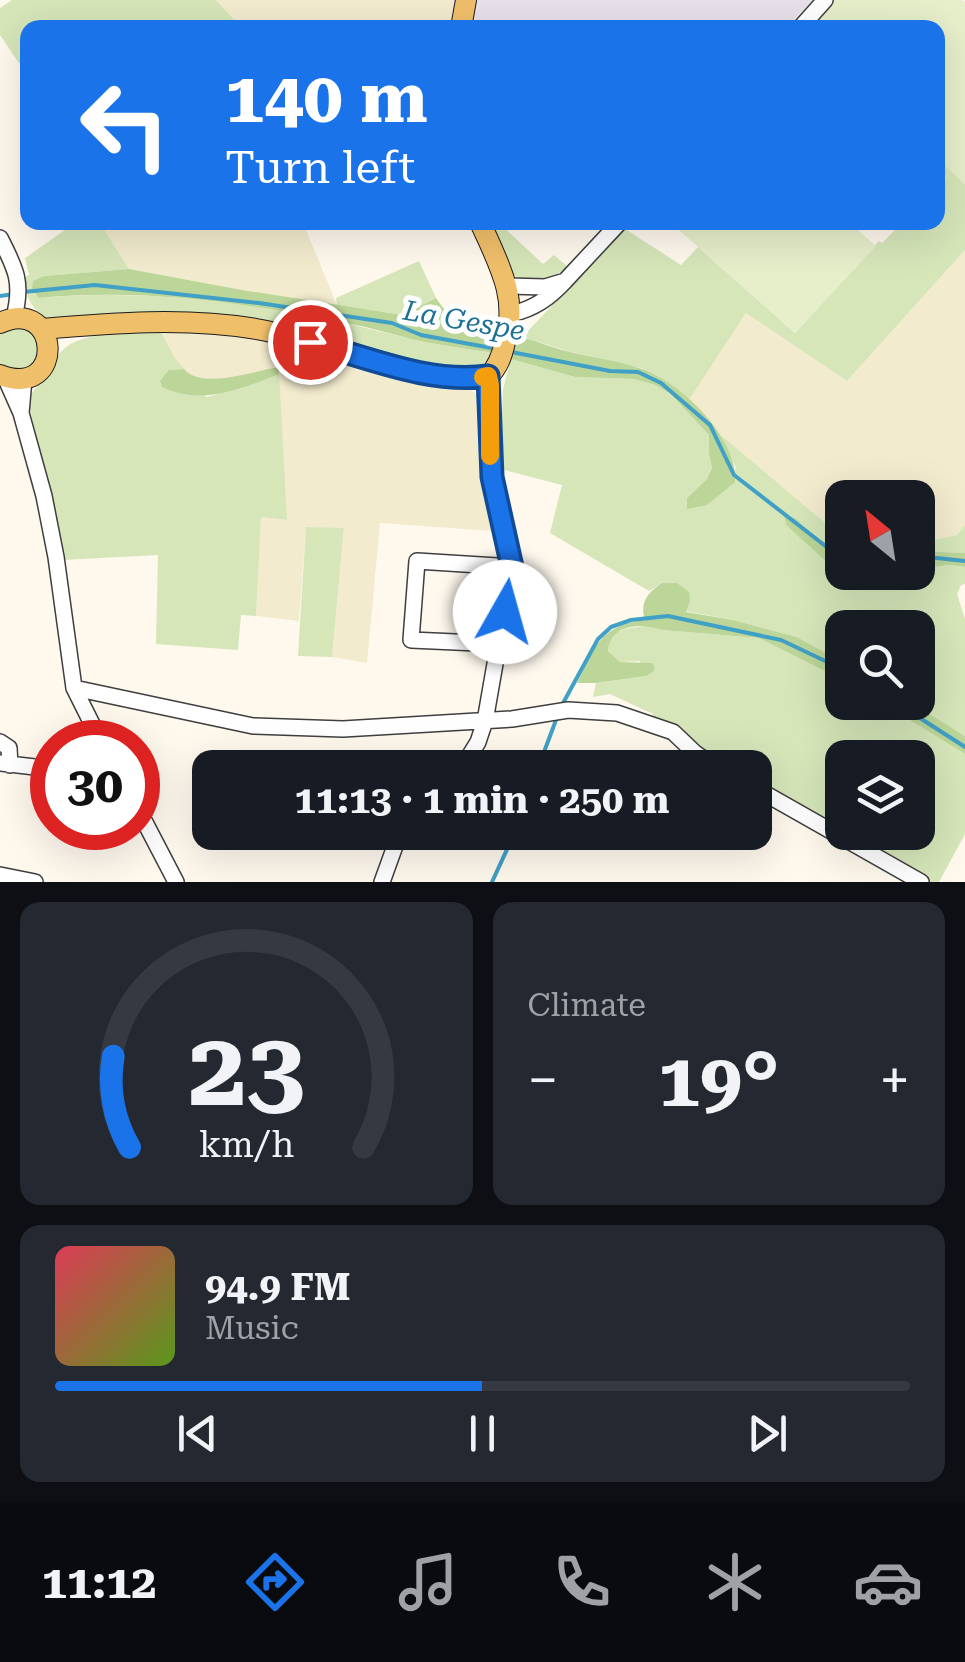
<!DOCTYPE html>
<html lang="en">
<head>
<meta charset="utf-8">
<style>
	body { margin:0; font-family:"Roboto Serif",serif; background:#242831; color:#f1f3f6; height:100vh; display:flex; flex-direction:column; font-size:38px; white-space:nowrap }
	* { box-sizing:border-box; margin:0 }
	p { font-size:32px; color:#9ea1a6 }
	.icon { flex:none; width:55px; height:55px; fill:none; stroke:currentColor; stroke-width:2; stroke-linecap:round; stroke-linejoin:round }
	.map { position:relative; height:882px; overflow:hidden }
	.panel { display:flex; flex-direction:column; gap:20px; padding:20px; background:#0d0f14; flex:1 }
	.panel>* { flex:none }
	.banner { position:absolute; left:20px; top:20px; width:925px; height:210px; border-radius:20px; box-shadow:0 10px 40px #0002; background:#1a73e8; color:#fff; overflow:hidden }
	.needle { width:65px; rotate:330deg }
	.tools { position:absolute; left:825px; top:480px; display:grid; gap:20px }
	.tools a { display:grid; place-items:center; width:110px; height:110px; border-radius:20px; background:#171b24; box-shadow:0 10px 40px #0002; font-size:50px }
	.speed { position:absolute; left:30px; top:720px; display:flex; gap:20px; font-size:50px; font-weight:700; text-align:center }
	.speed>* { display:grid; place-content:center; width:130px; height:130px; border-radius:50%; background:#171b24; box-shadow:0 10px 40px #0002; line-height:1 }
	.speed .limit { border:15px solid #d22; background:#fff; color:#111 }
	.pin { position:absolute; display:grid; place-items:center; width:85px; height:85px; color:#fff; margin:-42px; border:5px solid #fff; border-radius:50%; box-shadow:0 2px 10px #0007 }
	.me { position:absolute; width:110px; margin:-55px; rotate:7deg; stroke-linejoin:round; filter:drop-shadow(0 0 8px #0008) }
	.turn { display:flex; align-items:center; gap:35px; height:210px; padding:0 40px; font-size:45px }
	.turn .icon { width:130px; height:130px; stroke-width:2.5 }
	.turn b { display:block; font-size:70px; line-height:85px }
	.big { font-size:75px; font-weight:700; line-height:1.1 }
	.panel .card { flex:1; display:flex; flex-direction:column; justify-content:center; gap:15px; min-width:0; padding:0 35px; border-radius:20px; background:#242831 }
	.panel .dial { align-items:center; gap:0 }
	.dial svg { height:260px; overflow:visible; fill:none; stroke:#363941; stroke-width:7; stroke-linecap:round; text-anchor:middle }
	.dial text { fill:#f1f3f6; stroke:none }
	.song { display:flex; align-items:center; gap:30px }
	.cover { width:120px; height:120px; border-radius:15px; background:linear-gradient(135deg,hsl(350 70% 55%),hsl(90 70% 35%)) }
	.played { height:10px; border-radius:5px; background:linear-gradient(90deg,#1a73e8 50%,#363941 50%) }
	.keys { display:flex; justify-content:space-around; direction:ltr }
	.heat { display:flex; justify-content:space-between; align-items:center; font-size:55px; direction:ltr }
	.panel .tiles { flex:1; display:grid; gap:20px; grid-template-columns:1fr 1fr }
	.card:last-child { grid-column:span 2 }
	.trip { position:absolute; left:192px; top:750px; width:580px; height:100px; border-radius:20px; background:#171b24; box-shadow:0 10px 40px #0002; font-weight:700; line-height:100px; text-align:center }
	.menu { display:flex; height:160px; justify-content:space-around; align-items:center; background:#090b0e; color:#9ea1a6 }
	.menu .icon { width:70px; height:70px }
	.menu .selected { color:#1a73e8 }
	.menu b { font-size:45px; color:#f1f3f6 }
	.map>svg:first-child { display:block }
</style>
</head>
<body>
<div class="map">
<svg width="965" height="882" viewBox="0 0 965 882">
	<rect width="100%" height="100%" fill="#fef8ed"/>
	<path fill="#e8e1eb" d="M 454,0 L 813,0 L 787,27 L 449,28 Z"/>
	<path fill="#f2ebce" d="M 216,0 L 454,0 L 449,28 L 241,27 Z
		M 100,223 L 303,223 L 337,305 L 242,290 L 129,269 Z
		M 965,250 L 965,525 L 957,535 L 918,543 L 918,498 L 842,498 L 842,537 L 721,435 L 689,400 L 746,313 L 847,381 Z
		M 161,332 L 216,333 L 283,340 L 466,387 L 479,396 L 485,407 L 482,468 L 493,531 L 380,523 L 367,663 L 332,657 L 344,529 L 306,527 L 299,621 L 256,616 L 261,517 L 286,520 L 208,380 L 190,377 L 175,358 Z"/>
	<path fill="#d6e6b9" d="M 12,0 L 216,0 L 241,27 L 153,28 L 150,24 L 145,28 L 28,28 L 27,75 L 0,35 L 0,8 Z
		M 938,159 L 965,184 L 965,250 L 847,381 L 746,313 L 689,400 L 658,376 L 641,368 L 571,352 L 522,337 L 625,229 L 681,265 L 698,247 L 795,333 L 879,241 L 882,243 L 902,223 L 938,222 L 938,186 L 946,177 L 938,169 Z
		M 75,223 L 100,223 L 129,269 L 44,276 L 39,298 C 126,290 213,299 299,313 C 337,320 373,330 411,339 C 438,345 467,349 494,353 L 483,368 L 469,374 L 329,337 L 52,322 C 32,308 26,302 25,277 L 29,275 L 25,258 Z
		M 486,223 L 499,223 L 543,264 L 554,255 L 568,267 C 554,277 530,288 514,275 C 504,267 492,235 486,223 Z
		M 419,261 L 436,298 L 404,315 L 337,305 L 336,298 Z
		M 19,322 L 40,340 L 37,361 L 23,372 L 0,367 L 0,329 Z
		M 124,332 L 161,332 L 175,358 L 184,369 L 169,370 L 207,397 L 240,389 L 279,374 L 287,520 L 261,517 L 256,616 L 241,615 L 238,650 L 156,644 L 158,555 L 63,560 L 28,399 C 33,389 42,383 49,373 C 52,368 53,363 56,358 C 71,335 100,336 124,332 Z
		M 511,359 L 575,377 L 634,379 L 655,385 L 670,392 L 709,435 L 709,454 L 712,468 L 707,479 L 687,498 L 707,505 L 719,494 L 736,468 L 721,435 L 842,537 L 842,555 L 834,553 L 795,518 L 784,517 L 786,525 L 828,562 L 842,568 L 842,572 L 918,572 L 918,569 L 950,565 L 965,567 L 965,584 L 961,585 L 957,594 L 965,619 L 965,736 L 912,703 L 918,702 L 918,628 L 842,628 L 842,662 L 797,637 L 733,620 L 685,611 L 662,583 L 649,591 L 550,533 L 562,485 L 500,469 L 503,389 Z
		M 965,525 L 965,553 L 918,551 L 918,543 L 957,535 Z
		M 306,527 L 344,528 L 332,657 L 298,656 Z
		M 649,626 L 662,630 L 759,638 L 842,680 L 842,702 L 882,703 L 965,754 L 965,834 L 939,882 L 930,882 L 844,833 L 918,832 L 918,758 L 842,758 L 842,831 L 755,779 L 755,768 L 735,767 L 652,717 L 653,714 L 610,694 L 593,697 L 596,683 L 646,676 L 640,661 L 620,662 L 608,651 C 609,627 630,628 649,626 Z"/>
	<path fill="#bcd699" d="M 129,269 L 242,290 L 403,315 L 436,298 C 455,326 468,330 500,336 L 494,353 C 467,349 438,345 411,339 C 391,334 372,328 351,324 C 249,303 143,288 39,298 L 32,288 L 33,281 L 44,276 Z
		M 522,337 C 539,342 556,349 574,353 C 596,358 620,361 642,369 C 680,382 739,438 735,482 L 707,505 L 687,509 L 687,498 L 707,479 L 712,468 L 709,454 L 709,435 L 670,393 L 655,385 L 634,379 L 575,377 L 511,359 L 516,341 Z
		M 279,367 L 279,374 C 241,389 202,406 162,387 L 160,381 L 169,370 L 184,369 C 201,390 254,371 279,367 Z
		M 784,516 L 795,518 L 834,553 L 842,555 L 842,568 L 828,563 L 786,525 Z
		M 918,551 L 965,553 L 965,567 L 950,565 L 918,569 Z
		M 662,583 L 677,583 L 689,592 L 690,601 L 686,612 L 733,620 L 797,637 L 842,662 L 842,680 L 759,638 L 662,630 C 641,623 610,624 608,651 L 620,662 L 652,663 L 655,667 L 653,672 L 646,676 L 596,683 L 577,683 C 596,645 600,626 645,620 C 639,603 648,592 662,583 Z
		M 882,703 L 912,703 L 965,736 L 965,754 Z"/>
	<path fill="#e6eeca" d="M 833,0 L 963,0 L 965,2 L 965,184 L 938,159 L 938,28 L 807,28 Z
		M 671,223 L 850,223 L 876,246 L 795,333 Z"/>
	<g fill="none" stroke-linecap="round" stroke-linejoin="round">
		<path stroke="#40a0c5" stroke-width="4" d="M 23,292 L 95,285 L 259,303 L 392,323 L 421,335 L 497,349
			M 0,296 L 14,294
			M 511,352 L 610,371 L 638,372 L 661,383 L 710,425 L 734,475 L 828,548 L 833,559 L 842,561
			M 918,556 L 965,561
			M 895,702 L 965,747
			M 562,705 L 598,639 L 611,627 L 631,620 L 668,616 L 781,640 L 842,669
			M 538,768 L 556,720
			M 492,882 L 515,832"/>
		<defs>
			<path id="minor" d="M 800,28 L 825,0
				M 0,238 C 16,269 23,283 14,317
				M 565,281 L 620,222
				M 508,286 L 545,287 L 565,281 C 549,298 534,309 511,314
				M 5,377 L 21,413 L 24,379
				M 21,413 L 44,496 L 56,557 L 74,688 L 101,742
				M 500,644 L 411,640 L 417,561 L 512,567
				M 74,688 L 253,726 L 343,729 L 512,719 L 568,710 L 617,713 L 673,732 L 695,753 L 717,768
				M 0,742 L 9,748 L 10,765
				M 0,763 L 52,769
				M 462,768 L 478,742 L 485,721 L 512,567 L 492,477 L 488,377
				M 755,788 L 921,882
				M 138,809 L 176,882
				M 0,875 L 35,882
				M 382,882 L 395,846 L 408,832"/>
			<path id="major" d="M 461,28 L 466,0
				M 0,323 C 60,295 67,400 0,375
				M 42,329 C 113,323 185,317 256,329 C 296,336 336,349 375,360 C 413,371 448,382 488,377 C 498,367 502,356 505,342 C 519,297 498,263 480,222"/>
		</defs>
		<use href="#minor" stroke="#3f3f3f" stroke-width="18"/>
		<use href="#major" stroke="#1d1d1d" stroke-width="22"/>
		<use href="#minor" stroke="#fff" stroke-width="15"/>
		<use href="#major" stroke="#f0bf6a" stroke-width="20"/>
	</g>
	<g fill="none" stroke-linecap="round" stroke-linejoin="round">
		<defs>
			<path id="route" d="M 310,342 C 368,357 427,384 488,376 L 492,477 L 512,567 L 505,612"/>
		</defs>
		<use href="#route" stroke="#114b97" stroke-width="25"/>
		<use href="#route" stroke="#1a73e8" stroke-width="18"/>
		<path stroke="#f59e0b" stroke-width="18" d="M 483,377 L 488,376 L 490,385 L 490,456"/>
	</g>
	<g text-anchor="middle" stroke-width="10" stroke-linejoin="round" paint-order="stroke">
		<g font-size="28" font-style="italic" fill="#1d7096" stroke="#fff">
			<text transform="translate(464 320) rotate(10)" y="10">La Gespe</text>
		</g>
	</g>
</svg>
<div class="tools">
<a><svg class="needle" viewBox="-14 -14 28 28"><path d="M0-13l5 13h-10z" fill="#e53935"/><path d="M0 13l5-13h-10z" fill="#9ea1a6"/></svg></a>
<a><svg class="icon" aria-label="search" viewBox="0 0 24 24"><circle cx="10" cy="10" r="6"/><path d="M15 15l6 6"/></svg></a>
<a><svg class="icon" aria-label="layers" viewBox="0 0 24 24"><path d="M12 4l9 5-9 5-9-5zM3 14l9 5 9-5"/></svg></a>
</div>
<div class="speed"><div class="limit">30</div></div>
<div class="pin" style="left:310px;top:342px;background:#d93025"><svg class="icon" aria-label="arrive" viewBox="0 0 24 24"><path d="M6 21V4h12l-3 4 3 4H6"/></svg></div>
<svg class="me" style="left:505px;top:612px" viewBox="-20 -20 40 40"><circle r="19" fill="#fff"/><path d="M0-13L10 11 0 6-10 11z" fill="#1a73e8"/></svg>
<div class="trip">11:13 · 1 min · 250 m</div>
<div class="banner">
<div class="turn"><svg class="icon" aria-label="left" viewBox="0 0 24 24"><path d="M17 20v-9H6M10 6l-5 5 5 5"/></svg><div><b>140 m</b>Turn left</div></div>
</div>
</div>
<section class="panel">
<div class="tiles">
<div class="card dial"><svg viewBox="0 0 100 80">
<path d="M14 69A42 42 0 1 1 86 69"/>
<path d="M14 69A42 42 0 0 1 9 41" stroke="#1a73e8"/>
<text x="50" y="56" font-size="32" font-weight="700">23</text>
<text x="50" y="72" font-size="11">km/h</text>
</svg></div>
<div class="card"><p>Climate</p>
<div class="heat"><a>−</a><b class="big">19°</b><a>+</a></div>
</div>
<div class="card">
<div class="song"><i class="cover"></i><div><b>94.9 FM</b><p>Music</p></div></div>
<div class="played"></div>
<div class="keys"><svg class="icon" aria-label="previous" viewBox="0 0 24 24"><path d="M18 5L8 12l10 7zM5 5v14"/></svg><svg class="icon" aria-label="pause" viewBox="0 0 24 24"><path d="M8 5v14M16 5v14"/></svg><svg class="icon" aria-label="next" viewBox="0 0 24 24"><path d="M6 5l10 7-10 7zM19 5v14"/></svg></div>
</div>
</div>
</section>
<nav class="menu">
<b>11:12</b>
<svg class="icon selected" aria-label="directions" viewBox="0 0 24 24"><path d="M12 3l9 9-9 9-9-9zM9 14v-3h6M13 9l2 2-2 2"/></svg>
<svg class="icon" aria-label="music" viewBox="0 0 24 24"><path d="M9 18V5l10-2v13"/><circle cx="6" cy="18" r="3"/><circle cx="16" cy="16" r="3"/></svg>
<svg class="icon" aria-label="phone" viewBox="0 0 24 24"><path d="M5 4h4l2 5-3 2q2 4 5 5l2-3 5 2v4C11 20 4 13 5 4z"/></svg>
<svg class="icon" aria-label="climate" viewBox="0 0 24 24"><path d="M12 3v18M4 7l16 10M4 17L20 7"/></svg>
<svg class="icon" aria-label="car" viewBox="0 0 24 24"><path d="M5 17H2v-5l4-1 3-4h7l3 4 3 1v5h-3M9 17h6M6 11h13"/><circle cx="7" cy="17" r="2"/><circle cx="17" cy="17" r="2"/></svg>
</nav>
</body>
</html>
